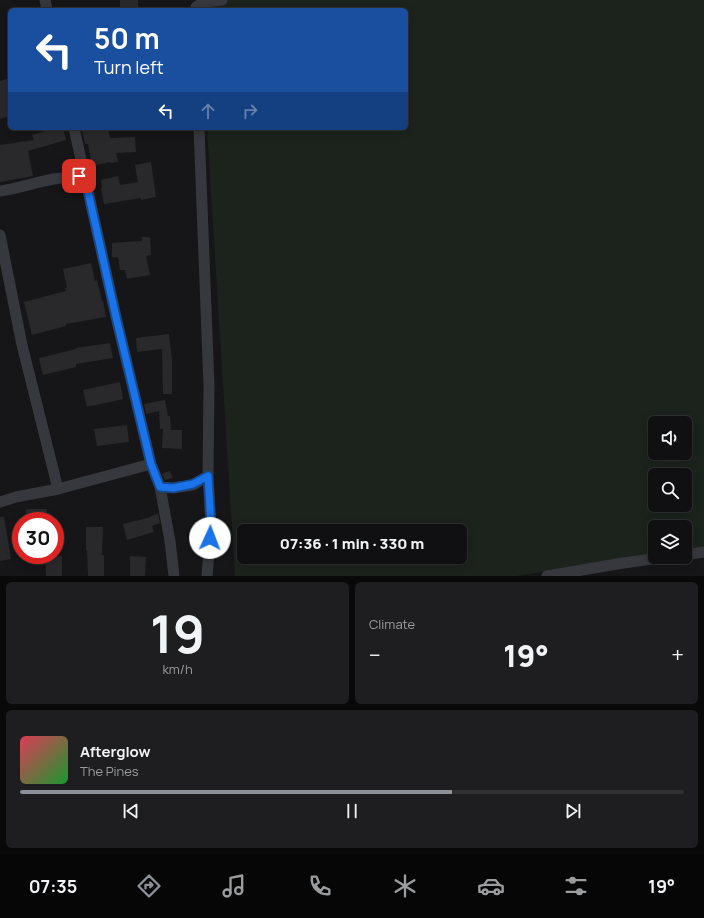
<!DOCTYPE html>
<html lang="en">
<head>
<meta charset="utf-8">
<style>
	body { margin:0; font-family:Manrope,sans-serif; background:#1e1e20; color:#f1f3f6; height:100vh; display:flex; flex-direction:column; font-size:15px; white-space:nowrap }
	* { box-sizing:border-box; margin:0 }
	p { font-size:13px; color:#9c9d9f }
	.icon { flex:none; width:22px; height:22px; fill:none; stroke:currentColor; stroke-width:2; stroke-linecap:round; stroke-linejoin:round }
	.map { position:relative; height:576px; overflow:hidden }
	.panel { display:flex; flex-direction:column; gap:6px; padding:6px; background:#09090a; flex:1 }
	.panel>* { flex:none }
	.hud { position:absolute; left:8px; top:8px; width:400px; height:122px; border-radius:6px; box-shadow:0 2px 10px #0003,0 0 0 1px #303032; background:#1a4fa0; color:#fff; overflow:hidden }
	.fabs { position:absolute; left:648px; top:416px; display:grid; gap:8px }
	.fabs a { display:grid; place-items:center; width:44px; height:44px; border-radius:6px; background:#101012; box-shadow:0 2px 10px #0003,0 0 0 1px #303032; font-size:20px }
	.speed { position:absolute; left:12px; top:512px; display:flex; gap:8px; font-size:20px; font-weight:700; text-align:center }
	.speed>* { display:grid; place-content:center; width:52px; height:52px; border-radius:50%; background:#101012; box-shadow:0 2px 10px #0003,0 0 0 1px #303032; line-height:1 }
	.speed .limit { border:6px solid #d22; background:#fff; color:#111 }
	.pin { position:absolute; display:grid; place-items:center; width:34px; height:34px; color:#fff; margin:-17px; border-radius:8px; box-shadow:0 2px 6px #0006 }
	.me { position:absolute; width:44px; margin:-22px; rotate:2deg; stroke-linejoin:round; filter:drop-shadow(0 0 3px #0008) }
	.turn { display:flex; align-items:center; gap:14px; height:84px; padding:0 20px; font-size:18px }
	.turn .icon { width:52px; height:52px; stroke-width:2.5 }
	.turn b { display:block; font-size:28px; line-height:34px }
	.lanes { display:flex; align-items:center; height:38px; padding:0 20px; background:#0003; justify-content:center; gap:20px; direction:ltr }
	.lanes .off { opacity:.35 }
	.big { font-size:30px; font-weight:800; line-height:1.1 }
	.panel .card { flex:1; display:flex; flex-direction:column; justify-content:center; gap:6px; min-width:0; padding:0 14px; border-radius:6px; background:#1e1e20 }
	.panel .dial { align-items:center; gap:0 }
	.dial b { font-size:52px; line-height:1 }
	.song { display:flex; align-items:center; gap:12px }
	.cover { width:48px; height:48px; border-radius:6px; background:linear-gradient(135deg,hsl(350 70% 55%),hsl(130 70% 35%)) }
	.played { height:4px; border-radius:2px; background:linear-gradient(90deg,#8c9099 65%,#303032 65%) }
	.keys { display:flex; justify-content:space-around; direction:ltr }
	.heat { display:flex; justify-content:space-between; align-items:center; font-size:22px; direction:ltr }
	.panel .tiles { flex:1; display:grid; gap:6px; grid-template-columns:1fr 1fr }
	.card:last-child { grid-column:span 2 }
	.trip { position:absolute; left:237px; top:524px; width:230px; height:40px; border-radius:6px; background:#101012; box-shadow:0 2px 10px #0003,0 0 0 1px #303032; font-weight:800; line-height:40px; text-align:center }
	.tabs { display:flex; height:64px; justify-content:space-around; align-items:center; background:#060607; color:#9c9d9f }
	.tabs .icon { width:28px; height:28px }
	.tabs .current { color:#8c9099 }
	.tabs b { font-size:18px; color:#f1f3f6 }
	.map>svg:first-child { display:block }
</style>
</head>
<body>
<div class="map">
<svg width="704" height="576" viewBox="0 0 704 576">
	<rect width="100%" height="100%" fill="#161618"/>
	<path fill="#1c231d" fill-rule="evenodd" d="M 199,0 L 704,0 L 704,547 L 685,550 L 685,527 L 655,527 L 655,554 L 517,576 L 235,576 L 207,128 L 406,128 L 406,10 L 200,10 ZM 655,423 L 685,423 L 685,453 L 655,453 ZM 655,475 L 685,475 L 685,505 L 655,505 ZM 244,531 L 460,531 L 460,557 L 244,557 Z"/>
	<path fill="#29292c" d="M 120,0 L 138,0 L 138,10 L 120,10 Z
		M 10,78 L 10,116 L 0,119 L 0,81 Z
		M 56,128 L 63,128 L 66,140 L 28,151 L 33,176 L 0,182 L 0,145 L 34,140 L 32,135 Z
		M 86,128 L 108,128 L 110,138 L 135,137 L 136,152 L 116,153 L 118,162 L 110,163 L 110,162 L 92,166 L 88,144 L 85,144 L 82,129 Z
		M 151,162 L 156,197 L 141,200 L 141,198 L 104,204 L 101,188 L 102,187 L 101,180 L 118,176 L 120,185 L 138,182 L 135,165 Z
		M 142,237 L 150,237 L 151,255 L 146,256 L 150,275 L 127,279 L 125,270 L 120,270 L 118,257 L 112,257 L 112,243 L 142,241 Z
		M 91,263 L 95,281 L 97,280 L 102,301 L 103,301 L 106,317 L 66,324 L 66,326 L 32,335 L 24,302 L 66,291 L 65,288 L 67,288 L 63,269 Z
		M 169,334 L 172,360 L 172,394 L 163,394 L 162,349 L 137,352 L 136,338 Z
		M 110,343 L 113,358 L 76,364 L 76,367 L 43,375 L 39,358 L 76,349 L 76,348 Z
		M 120,382 L 123,399 L 87,407 L 83,390 Z
		M 165,400 L 168,416 L 170,416 L 171,430 L 182,430 L 182,449 L 162,448 L 163,429 L 160,429 L 159,411 L 146,414 L 144,404 Z
		M 127,425 L 129,442 L 97,446 L 94,429 Z
		M 170,471 L 173,478 L 165,480 L 162,474 Z
		M 26,509 L 47,509 L 46,521 L 25,521 Z
		M 158,514 L 160,523 L 152,526 L 154,532 L 127,540 L 123,524 L 151,517 L 151,516 Z
		M 0,517 L 4,517 L 11,559 L 0,561 Z
		M 86,527 L 103,527 L 102,555 L 104,555 L 104,576 L 88,576 L 87,550 L 86,550 Z
		M 62,556 L 62,576 L 46,576 L 45,557 Z
		M 130,556 L 146,557 L 145,576 L 130,576 Z"/>
	<g fill="none" stroke-linecap="round" stroke-linejoin="round">
		<path stroke="#37383d" stroke-width="11" d="M 45,0 L 47,10
			M 196,10 L 196,7 L 204,2 L 222,0
			M 74,128 L 116,317 L 151,464 L 160,487 L 170,541 L 174,576
			M 199,128 L 209,386 L 208,476 L 211,525 L 207,576
			M 0,191 C 27,187 51,176 79,177 L 87,187
			M 0,235 L 22,345 L 58,489
			M 160,487 L 173,488 L 193,485 L 208,476
			M 0,502 L 16,497 L 58,489 L 151,464
			M 685,555 L 704,552
			M 547,576 L 623,563 L 668,557"/>
	</g>
	<g fill="none" stroke-linecap="round" stroke-linejoin="round">
		<defs>
			<path id="route" d="M 79,176 L 87,187 L 116,317 L 151,464 L 160,487 L 173,488 L 193,484 L 208,476 L 211,525 L 210,538"/>
		</defs>
		<use href="#route" stroke="#114b97" stroke-width="10"/>
		<use href="#route" stroke="#1a73e8" stroke-width="7"/>
	</g>
</svg>
<div class="fabs">
<a><svg class="icon" aria-label="sound" viewBox="0 0 24 24"><path d="M4 9h4l5-4v14l-5-4H4zM17 9q2 3 0 6"/></svg></a>
<a><svg class="icon" aria-label="search" viewBox="0 0 24 24"><circle cx="10" cy="10" r="6"/><path d="M15 15l6 6"/></svg></a>
<a><svg class="icon" aria-label="layers" viewBox="0 0 24 24"><path d="M12 4l9 5-9 5-9-5zM3 14l9 5 9-5"/></svg></a>
</div>
<div class="speed"><div class="limit">30</div></div>
<div class="pin" style="left:79px;top:176px;background:#d93025"><svg class="icon" aria-label="arrive" viewBox="0 0 24 24"><path d="M6 21V4h12l-3 4 3 4H6"/></svg></div>
<svg class="me" style="left:210px;top:538px" viewBox="-20 -20 40 40"><circle r="19" fill="#fff"/><path d="M0-13L10 11 0 6-10 11z" fill="#1a73e8"/></svg>
<div class="trip">07:36 · 1 min · 330 m</div>
<div class="hud">
<div class="turn"><svg class="icon" aria-label="left" viewBox="0 0 24 24"><path d="M17 20v-9H6M10 6l-5 5 5 5"/></svg><div><b>50 m</b>Turn left</div></div>
<div class="lanes"><svg class="icon" aria-label="left" viewBox="0 0 24 24"><path d="M17 20v-9H6M10 6l-5 5 5 5"/></svg><svg class="icon off" aria-label="ahead" viewBox="0 0 24 24"><path d="M12 20V5M6 11l6-6 6 6"/></svg><svg class="icon off" aria-label="right" viewBox="0 0 24 24"><path d="M7 20v-9h11M14 6l5 5-5 5"/></svg></div>
</div>
</div>
<section class="panel">
<div class="tiles">
<div class="card dial"><b>19</b><p>km/h</p></div>
<div class="card"><p>Climate</p>
<div class="heat"><a>−</a><b class="big">19°</b><a>+</a></div>
</div>
<div class="card">
<div class="song"><i class="cover"></i><div><b>Afterglow</b><p>The Pines</p></div></div>
<div class="played"></div>
<div class="keys"><svg class="icon" aria-label="previous" viewBox="0 0 24 24"><path d="M18 5L8 12l10 7zM5 5v14"/></svg><svg class="icon" aria-label="pause" viewBox="0 0 24 24"><path d="M8 5v14M16 5v14"/></svg><svg class="icon" aria-label="next" viewBox="0 0 24 24"><path d="M6 5l10 7-10 7zM19 5v14"/></svg></div>
</div>
</div>
</section>
<nav class="tabs">
<b>07:35</b>
<svg class="icon current" aria-label="directions" viewBox="0 0 24 24"><path d="M12 3l9 9-9 9-9-9zM9 14v-3h6M13 9l2 2-2 2"/></svg>
<svg class="icon" aria-label="music" viewBox="0 0 24 24"><path d="M9 18V5l10-2v13"/><circle cx="6" cy="18" r="3"/><circle cx="16" cy="16" r="3"/></svg>
<svg class="icon" aria-label="phone" viewBox="0 0 24 24"><path d="M5 4h4l2 5-3 2q2 4 5 5l2-3 5 2v4C11 20 4 13 5 4z"/></svg>
<svg class="icon" aria-label="climate" viewBox="0 0 24 24"><path d="M12 3v18M4 7l16 10M4 17L20 7"/></svg>
<svg class="icon" aria-label="car" viewBox="0 0 24 24"><path d="M5 17H2v-5l4-1 3-4h7l3 4 3 1v5h-3M9 17h6M6 11h13"/><circle cx="7" cy="17" r="2"/><circle cx="17" cy="17" r="2"/></svg>
<svg class="icon" aria-label="filters" viewBox="0 0 24 24"><path d="M4 7h16M4 17h16"/><circle cx="9" cy="7" r="2"/><circle cx="15" cy="17" r="2"/></svg>
<b>19°</b>
</nav>
</body>
</html>
